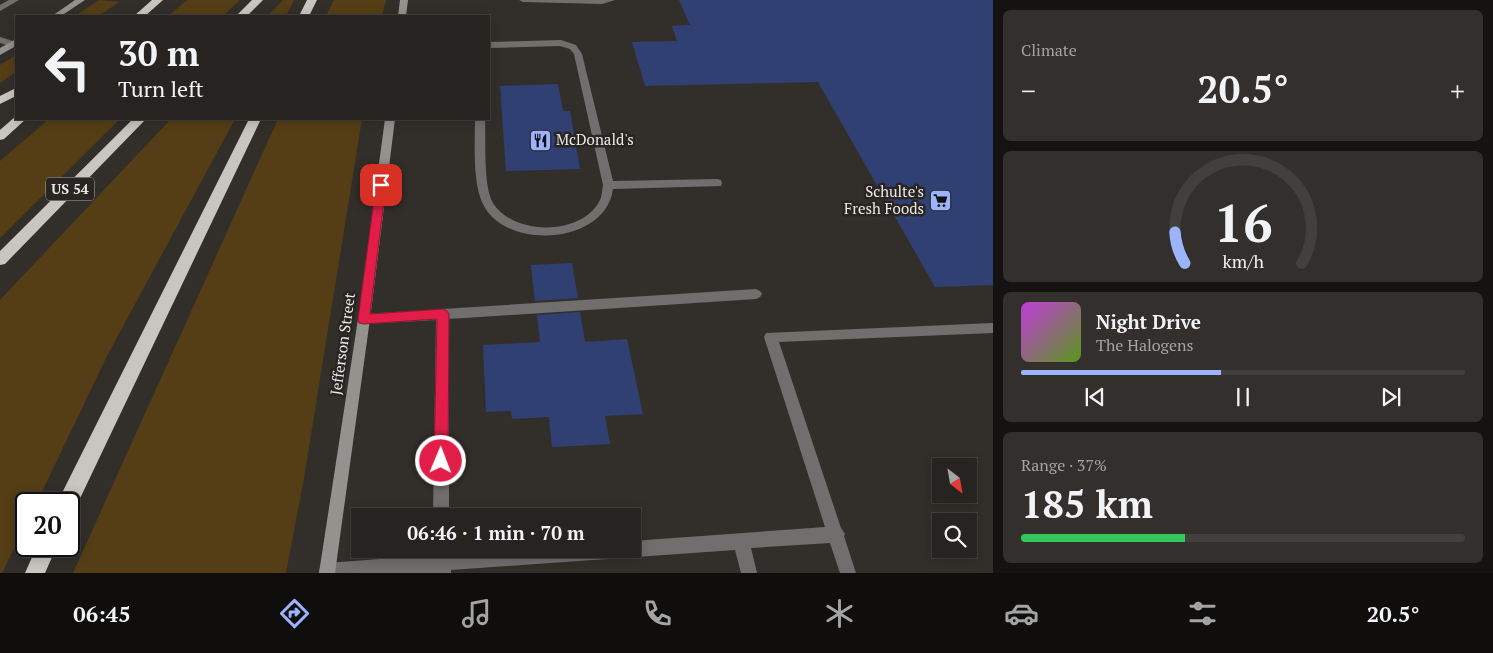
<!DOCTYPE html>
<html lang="en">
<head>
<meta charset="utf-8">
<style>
	body { margin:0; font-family:"PT Serif",serif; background:#322f2d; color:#f1f3f6; height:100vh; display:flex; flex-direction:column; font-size:19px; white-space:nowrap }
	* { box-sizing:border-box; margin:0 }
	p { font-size:16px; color:#a4a4a5 }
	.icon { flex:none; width:28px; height:28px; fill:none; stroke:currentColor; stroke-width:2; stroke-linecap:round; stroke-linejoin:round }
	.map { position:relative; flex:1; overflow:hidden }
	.details { display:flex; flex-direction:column; gap:10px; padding:10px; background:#151312; width:500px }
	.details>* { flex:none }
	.banner { position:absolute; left:15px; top:15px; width:475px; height:105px; border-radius:0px; box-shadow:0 2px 12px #0003,0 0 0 1px #42403e; background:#262320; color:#f1f3f6; overflow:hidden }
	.needle { width:32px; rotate:149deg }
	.tools { position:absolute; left:932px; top:458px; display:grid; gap:10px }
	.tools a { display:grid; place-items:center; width:45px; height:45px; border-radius:0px; background:#262320; box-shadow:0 2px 12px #0003,0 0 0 1px #42403e; font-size:25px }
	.speed { position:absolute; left:15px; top:492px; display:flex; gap:10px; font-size:25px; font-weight:700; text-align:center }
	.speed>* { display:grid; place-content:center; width:65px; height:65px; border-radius:50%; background:#262320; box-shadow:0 2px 12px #0003,0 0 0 1px #42403e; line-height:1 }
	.speed .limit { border:2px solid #111; border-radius:8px; background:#fff; color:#111 }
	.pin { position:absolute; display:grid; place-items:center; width:42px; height:42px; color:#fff; margin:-21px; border-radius:10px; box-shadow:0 2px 8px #0006 }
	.me { position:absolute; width:55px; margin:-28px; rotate:1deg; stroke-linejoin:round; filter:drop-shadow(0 0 4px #0008) }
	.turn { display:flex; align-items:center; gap:18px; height:105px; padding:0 20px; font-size:22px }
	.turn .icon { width:65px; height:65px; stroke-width:2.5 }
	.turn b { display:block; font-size:35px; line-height:42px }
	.big { font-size:38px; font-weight:600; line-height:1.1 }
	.details .card { flex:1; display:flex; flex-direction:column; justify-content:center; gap:8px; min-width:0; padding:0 18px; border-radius:8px; background:#322f2d }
	.details .dial { align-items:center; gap:0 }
	.dial svg { height:130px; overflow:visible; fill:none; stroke:#42403e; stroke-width:7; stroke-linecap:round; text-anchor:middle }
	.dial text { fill:#f1f3f6; stroke:none }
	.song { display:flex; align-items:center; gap:15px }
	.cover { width:60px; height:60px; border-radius:8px; background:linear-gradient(135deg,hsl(290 70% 55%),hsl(90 70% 35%)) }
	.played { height:5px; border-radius:2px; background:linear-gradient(90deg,#9cb4fd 45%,#42403e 45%) }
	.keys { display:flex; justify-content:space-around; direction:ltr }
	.heat { display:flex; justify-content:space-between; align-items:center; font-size:28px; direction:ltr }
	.charge { height:8px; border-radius:4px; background:linear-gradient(90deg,#34c759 37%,#42403e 0) }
	.trip { position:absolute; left:351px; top:508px; width:290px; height:50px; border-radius:0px; background:#262320; box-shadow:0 2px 12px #0003,0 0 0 1px #42403e; font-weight:600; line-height:50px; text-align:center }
	.menu { display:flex; height:80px; justify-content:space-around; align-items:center; background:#0f0e0d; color:#a4a4a5 }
	.menu .icon { width:35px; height:35px }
	.menu .selected { color:#9cb4fd }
	.menu b { font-size:22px; color:#f1f3f6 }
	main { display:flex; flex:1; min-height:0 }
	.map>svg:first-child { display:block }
</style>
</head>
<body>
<main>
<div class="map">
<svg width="993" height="573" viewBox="0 0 993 573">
	<rect width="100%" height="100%" fill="#322f2b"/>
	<path fill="#553e15" d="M 99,0 L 119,2 L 99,16 L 75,16 Z
		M 187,0 L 240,0 L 223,16 L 168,16 Z
		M 283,0 L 294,0 L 286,16 L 268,16 Z
		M 334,0 L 386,0 L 382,16 L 326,16 Z
		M 16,55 L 16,72 L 0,83 L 0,65 Z
		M 49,119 L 120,119 L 0,238 L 0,161 Z
		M 171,119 L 235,119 L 108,354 L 36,504 L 26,504 L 26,524 L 2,573 L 0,573 L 0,300 Z
		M 278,119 L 362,119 L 304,478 L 286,573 L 73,573 Z"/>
	<path fill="#314073" d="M 679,0 L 993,0 L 993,285 L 935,287 L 818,82 L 645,86 L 632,42 L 677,41 L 672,26 L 690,25 Z
		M 558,84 L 563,111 L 570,111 L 580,169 L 506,171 L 500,86 Z
		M 572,263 L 578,298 L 535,301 L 531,265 Z
		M 580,312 L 585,342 L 627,339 L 643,414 L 605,416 L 610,444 L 552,447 L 549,417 L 512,419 L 511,411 L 486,412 L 483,345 L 540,342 L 537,315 Z"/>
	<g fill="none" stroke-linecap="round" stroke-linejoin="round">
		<path fill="#706f6d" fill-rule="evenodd" d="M 9,0 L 19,0 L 0,11 L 0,5 Z
			M 519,0 L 615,0 L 602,4 L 523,2 Z
			M 0,37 L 16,42 L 16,46 L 13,47 L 0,43 Z
			M 561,40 L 576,45 L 582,54 L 613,181 L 717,179 L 721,180 L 722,183 L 721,186 L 613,189 C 606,244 508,251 484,206 C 472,185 475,143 475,119 L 485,119 C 486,140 483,186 493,203 C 513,236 583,236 600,200 C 602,196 602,190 603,185 L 574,54 L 570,49 L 560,46 L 489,48 L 489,42 Z
			M 756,289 L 760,291 L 762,294 L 760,297 L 756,299 L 449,319 L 449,516 L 433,516 L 436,320 L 364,324 L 359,323 L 358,319 L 359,315 L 364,314 Z
			M 993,323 L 993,333 L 779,342 L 841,528 L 845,534 L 844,536 L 856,573 L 840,573 L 830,543 L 751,548 L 757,573 L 741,573 L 735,550 L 451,570 L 451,573 L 319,573 L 319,571 L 321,565 L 327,563 L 432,555 L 432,549 L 448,549 L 448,554 L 518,549 L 632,549 L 632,541 L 825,527 L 764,337 L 766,333 Z"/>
		<path fill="#94928f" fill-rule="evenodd" d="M 75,0 L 85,0 L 61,16 L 52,16 Z
			M 400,0 L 408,0 L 406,16 L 398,16 Z
			M 16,39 L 16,46 L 0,55 L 0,48 Z
			M 385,119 L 395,119 L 370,319 L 335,573 L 319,573 L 358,319 Z"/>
		<path fill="#c9c6c1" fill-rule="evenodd" d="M 152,0 L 163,0 L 145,16 L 134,16 Z
			M 252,0 L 263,0 L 247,16 L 236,16 Z
			M 307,0 L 317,0 L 309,16 L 299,16 Z
			M 16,88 L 16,96 L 0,104 L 0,96 Z
			M 16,116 L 16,119 L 26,119 L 4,139 L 0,140 L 0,130 Z
			M 133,119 L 146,119 L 5,264 L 0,265 L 0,251 Z
			M 249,119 L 261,119 L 74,511 L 69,513 L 69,504 L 58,504 L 60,497 Z
			M 37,546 L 57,546 L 45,573 L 25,573 Z"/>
	</g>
	<path fill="#e11d48" stroke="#92132f" d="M 381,181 L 386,185 L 370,314 L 443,309 L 447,311 L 449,314 L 448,461 L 446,466 L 441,468 L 436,466 L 434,461 L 437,319 L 364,324 L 359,323 L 358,319 L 376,185 Z"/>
	<defs>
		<symbol id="restaurant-square" viewBox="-11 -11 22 22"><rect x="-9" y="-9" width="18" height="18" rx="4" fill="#9cb4fd" stroke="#282522"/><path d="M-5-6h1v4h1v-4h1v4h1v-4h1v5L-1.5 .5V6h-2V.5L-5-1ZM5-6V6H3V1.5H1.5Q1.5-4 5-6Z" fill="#111"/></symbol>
		<symbol id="supermarket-square" viewBox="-11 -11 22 22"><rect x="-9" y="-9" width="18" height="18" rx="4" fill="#9cb4fd" stroke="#282522"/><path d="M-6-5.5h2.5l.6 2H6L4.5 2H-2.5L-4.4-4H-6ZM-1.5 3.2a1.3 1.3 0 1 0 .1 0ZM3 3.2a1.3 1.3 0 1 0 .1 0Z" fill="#111"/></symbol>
	</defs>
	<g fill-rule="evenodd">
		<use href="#restaurant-square" x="528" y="128" width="25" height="25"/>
		<use href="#supermarket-square" x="928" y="188" width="25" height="25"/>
	</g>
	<g text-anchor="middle" stroke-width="5" stroke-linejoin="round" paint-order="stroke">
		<rect fill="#282522" stroke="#b0aeac" stroke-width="1" x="46" y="177.5" width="48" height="23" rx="4"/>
		<g font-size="14" font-weight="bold" fill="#ebe9e7">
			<text x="70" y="194">US 54</text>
		</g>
		<g font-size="15" fill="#ebe9e7" stroke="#282522" text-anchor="start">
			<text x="556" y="145">McDonald's</text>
			<text x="924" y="197" text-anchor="end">Schulte's<tspan x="924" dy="17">Fresh Foods</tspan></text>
		</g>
		<g font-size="15" fill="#ebe9e7" stroke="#282522">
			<text transform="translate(343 344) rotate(-82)" y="5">Jefferson Street</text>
		</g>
	</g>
</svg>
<div class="tools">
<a><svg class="needle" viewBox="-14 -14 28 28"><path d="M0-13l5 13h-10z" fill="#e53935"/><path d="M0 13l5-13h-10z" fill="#a4a4a5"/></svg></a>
<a><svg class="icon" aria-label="search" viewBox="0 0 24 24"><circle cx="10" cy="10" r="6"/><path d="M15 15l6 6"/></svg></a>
</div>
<div class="speed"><div class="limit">20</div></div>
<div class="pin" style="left:381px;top:185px;background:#d93025"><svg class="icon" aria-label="arrive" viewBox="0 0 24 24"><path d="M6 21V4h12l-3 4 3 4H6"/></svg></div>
<svg class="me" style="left:441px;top:461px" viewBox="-20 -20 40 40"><circle r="17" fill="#e11d48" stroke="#fff" stroke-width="3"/><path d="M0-11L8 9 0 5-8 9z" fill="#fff"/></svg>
<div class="trip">06:46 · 1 min · 70 m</div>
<div class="banner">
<div class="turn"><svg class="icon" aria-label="left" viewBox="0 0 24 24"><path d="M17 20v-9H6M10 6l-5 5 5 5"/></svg><div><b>30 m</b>Turn left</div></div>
</div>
</div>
<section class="details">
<div class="card"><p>Climate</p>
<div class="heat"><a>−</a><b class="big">20.5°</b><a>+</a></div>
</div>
<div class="card dial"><svg viewBox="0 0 100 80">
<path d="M14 69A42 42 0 1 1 86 69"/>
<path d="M14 69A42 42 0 0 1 8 50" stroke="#9cb4fd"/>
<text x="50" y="56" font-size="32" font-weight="700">16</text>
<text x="50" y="72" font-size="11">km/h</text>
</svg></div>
<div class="card">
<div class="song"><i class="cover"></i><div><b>Night Drive</b><p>The Halogens</p></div></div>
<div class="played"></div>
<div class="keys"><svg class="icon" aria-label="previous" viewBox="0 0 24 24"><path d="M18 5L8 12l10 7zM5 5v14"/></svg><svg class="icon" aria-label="pause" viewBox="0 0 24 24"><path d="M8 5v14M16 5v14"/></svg><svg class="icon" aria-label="next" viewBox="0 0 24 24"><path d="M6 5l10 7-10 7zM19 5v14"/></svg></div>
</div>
<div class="card"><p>Range · 37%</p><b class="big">185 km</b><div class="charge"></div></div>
</section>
</main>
<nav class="menu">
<b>06:45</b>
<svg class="icon selected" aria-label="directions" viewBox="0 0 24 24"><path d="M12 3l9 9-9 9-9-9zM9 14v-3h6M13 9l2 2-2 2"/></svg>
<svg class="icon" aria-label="music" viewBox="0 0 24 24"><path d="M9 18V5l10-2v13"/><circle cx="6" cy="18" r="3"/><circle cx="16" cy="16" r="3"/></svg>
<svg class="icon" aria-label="phone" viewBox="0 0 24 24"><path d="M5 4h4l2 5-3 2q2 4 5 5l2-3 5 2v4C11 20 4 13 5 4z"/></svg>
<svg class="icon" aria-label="climate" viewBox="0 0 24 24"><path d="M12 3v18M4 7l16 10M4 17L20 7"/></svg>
<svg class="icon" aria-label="car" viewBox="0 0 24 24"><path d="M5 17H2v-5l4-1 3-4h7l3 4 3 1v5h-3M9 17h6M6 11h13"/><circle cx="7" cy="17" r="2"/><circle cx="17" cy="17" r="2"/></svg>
<svg class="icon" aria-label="filters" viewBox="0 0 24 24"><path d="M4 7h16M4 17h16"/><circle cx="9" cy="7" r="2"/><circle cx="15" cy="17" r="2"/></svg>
<b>20.5°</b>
</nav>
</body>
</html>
